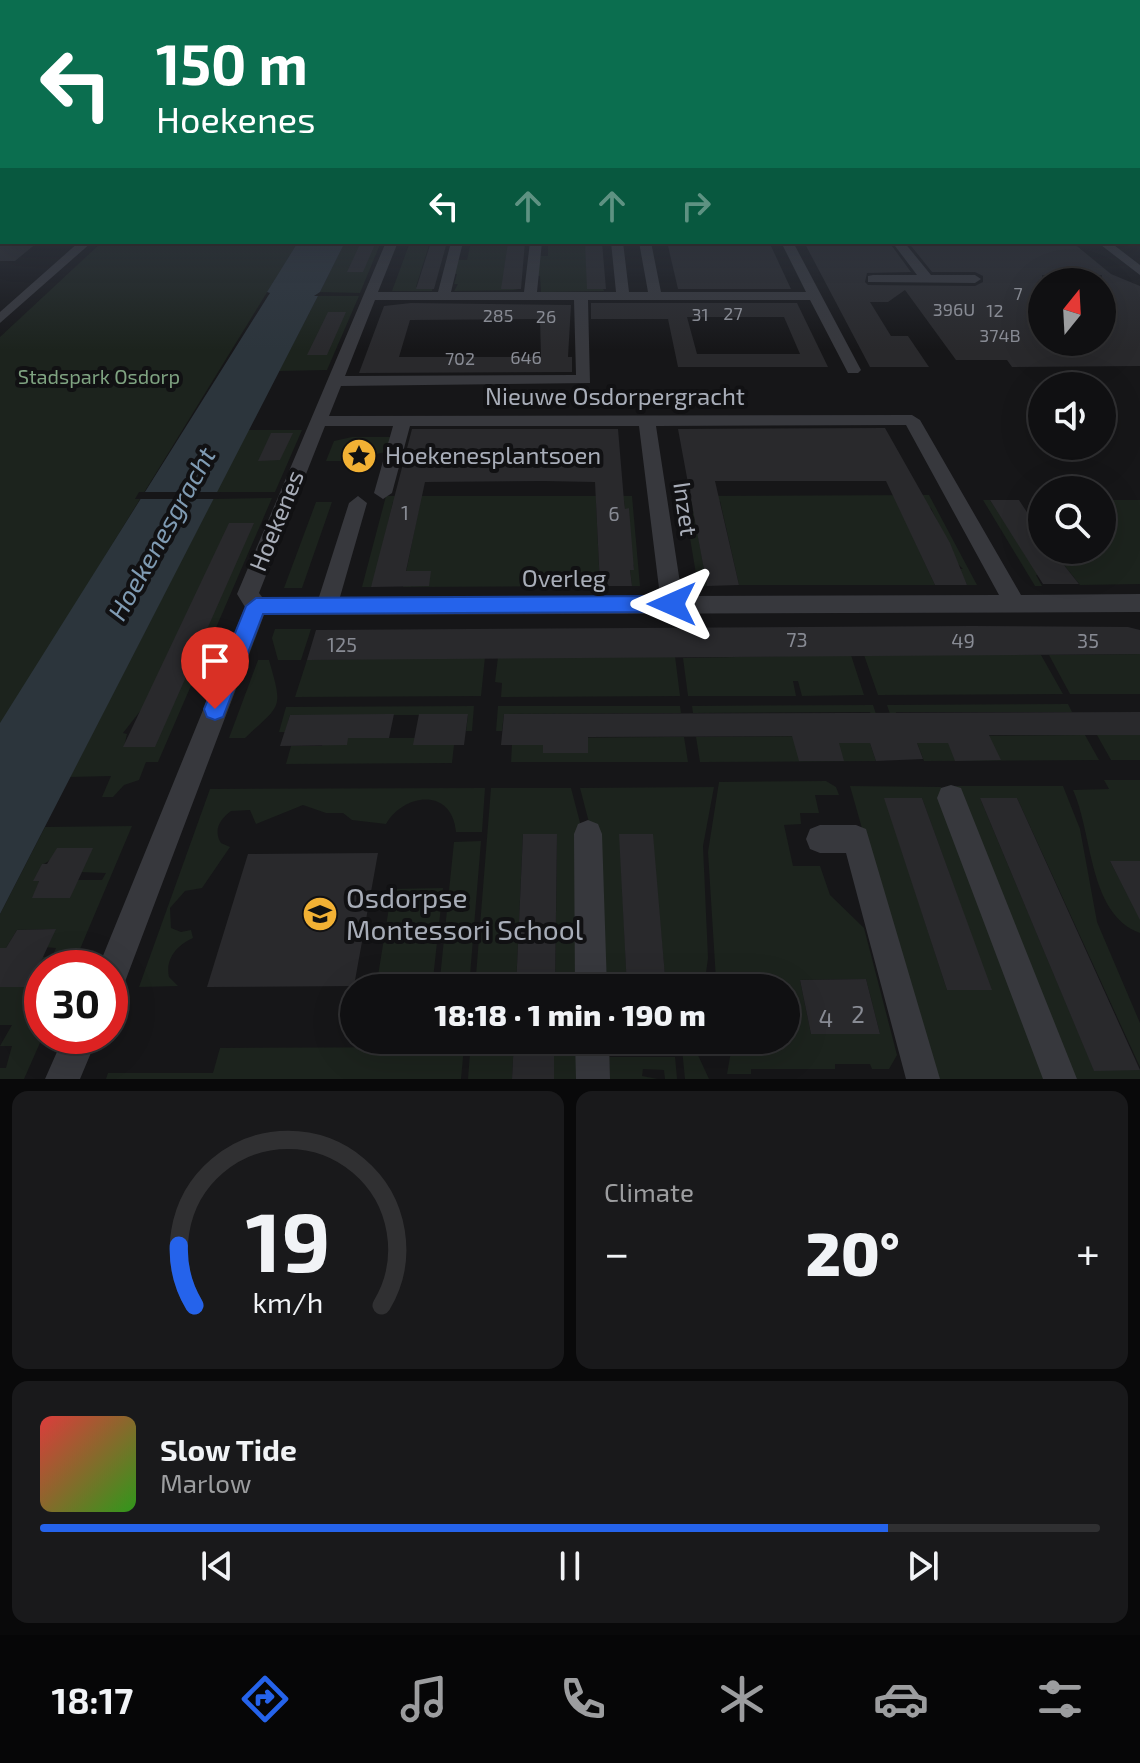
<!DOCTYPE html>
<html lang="en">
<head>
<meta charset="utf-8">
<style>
	body { margin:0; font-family:"Exo 2",sans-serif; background:#19191b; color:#f1f3f6; height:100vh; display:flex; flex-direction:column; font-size:30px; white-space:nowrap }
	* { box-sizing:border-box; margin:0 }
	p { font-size:26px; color:#9c9d9f }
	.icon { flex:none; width:44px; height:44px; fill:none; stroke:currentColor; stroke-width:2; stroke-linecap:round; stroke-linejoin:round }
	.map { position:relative; height:1079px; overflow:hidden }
	.side { display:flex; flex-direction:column; gap:12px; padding:12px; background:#09090a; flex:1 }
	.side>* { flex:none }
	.hud { position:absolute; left:0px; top:0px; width:1140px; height:244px; box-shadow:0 8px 32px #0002,0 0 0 2px #303032; background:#0b6e4f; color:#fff; overflow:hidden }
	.needle { width:52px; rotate:18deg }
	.controls { position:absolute; left:1028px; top:268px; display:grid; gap:16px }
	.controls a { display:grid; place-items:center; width:88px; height:88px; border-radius:50%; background:#101012; box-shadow:0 8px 32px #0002,0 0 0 2px #303032; font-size:40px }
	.speed { position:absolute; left:24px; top:950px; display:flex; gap:16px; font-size:40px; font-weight:700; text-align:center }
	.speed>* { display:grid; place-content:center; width:104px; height:104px; border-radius:50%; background:#101012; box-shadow:0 8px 32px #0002,0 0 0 2px #303032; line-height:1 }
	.speed .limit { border:12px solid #d22; background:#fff; color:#111 }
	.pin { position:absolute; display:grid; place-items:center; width:68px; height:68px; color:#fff; margin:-82px -34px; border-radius:50% 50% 50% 0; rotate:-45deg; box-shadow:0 0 8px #0007 }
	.pin .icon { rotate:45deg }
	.me { position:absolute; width:88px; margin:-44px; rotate:270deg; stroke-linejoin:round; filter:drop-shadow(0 0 6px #0008) }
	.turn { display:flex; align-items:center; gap:28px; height:168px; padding:0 24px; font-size:36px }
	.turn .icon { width:104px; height:104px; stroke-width:2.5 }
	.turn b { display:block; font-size:56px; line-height:68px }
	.lanes { display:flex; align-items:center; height:76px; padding:0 24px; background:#0003; justify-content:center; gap:40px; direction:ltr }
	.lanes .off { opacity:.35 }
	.big { font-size:60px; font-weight:800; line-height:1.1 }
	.side .widget { flex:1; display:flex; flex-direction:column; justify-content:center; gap:12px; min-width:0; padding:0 28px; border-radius:16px; background:#19191b }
	.side .dial { align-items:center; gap:0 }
	.dial svg { height:208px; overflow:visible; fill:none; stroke:#303032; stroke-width:7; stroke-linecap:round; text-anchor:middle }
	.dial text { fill:#f1f3f6; stroke:none }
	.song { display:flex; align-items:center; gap:24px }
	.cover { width:96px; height:96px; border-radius:12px; background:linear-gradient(135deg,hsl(0 70% 55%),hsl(110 70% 35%)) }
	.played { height:8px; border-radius:4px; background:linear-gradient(90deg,#2563eb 80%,#303032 80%) }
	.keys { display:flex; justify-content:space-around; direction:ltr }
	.heat { display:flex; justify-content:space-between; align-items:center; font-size:44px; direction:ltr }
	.side .tiles { flex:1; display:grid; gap:12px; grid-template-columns:1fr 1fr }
	.widget:last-child { grid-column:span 2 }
	.trip { position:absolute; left:340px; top:974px; width:460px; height:80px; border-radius:40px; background:#101012; box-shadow:0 8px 32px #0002,0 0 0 2px #303032; font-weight:800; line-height:80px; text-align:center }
	.menu { display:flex; height:128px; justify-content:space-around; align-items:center; background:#060607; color:#9c9d9f }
	.menu .icon { width:56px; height:56px }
	.menu .current { color:#2563eb }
	.menu b { font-size:36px; color:#f1f3f6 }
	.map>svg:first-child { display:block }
</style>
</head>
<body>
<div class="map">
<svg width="1140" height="1079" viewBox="0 0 1140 1079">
	<rect width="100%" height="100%" fill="#161618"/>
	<path fill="#1c231d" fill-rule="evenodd" d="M 102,242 L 298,242 L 0,727 L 0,337 Z
		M 345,242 L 381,242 L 360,293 L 320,292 Z
		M 410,242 L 430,242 L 416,287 L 433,287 L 432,291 L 392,291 Z
		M 471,242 L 508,242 L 502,287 L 519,290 L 454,291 L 458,284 L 454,284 L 457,274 L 451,274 L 455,260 L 467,260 Z
		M 548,242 L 585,242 L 604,291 L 541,292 L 540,276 L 535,276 L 538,256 L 548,256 Z
		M 318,296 L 359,296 L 327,370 L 279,371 Z
		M 248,430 L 302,430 L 275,492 L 216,492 Z
		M 352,437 L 394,437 L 390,451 L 345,461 L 326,461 L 334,441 Z
		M 929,495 L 977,585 L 967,585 L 959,569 L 963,569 L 956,562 L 931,508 L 896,500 L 935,585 L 739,585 L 720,501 L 692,501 L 707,586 L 698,586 L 683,496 Z
		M 386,496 L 632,496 L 640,586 L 632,586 L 630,570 L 634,570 L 634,565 L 630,564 L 629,509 L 625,509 L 624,501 L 596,502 L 600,586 L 403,587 L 420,502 L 393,502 L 375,577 L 371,587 L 362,587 Z
		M 272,498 L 158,762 L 146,762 L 139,780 L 124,785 L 113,797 L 102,797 L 111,776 L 70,777 L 213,499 ZM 141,710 L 155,747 L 124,747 L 127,734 L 123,733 Z
		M 983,500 L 990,500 L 1039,575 L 1036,575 L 1042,586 L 1035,586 Z
		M 1102,500 L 1140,500 L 1140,584 L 1080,585 L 1052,550 L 1102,550 Z
		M 316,502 L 332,502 L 302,588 L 284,588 Z
		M 275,629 L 311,629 L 301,660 L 278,660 L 272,638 Z
		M 1140,654 L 1140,694 L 1070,694 L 1049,655 Z
		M 842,655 L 851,655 L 864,695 L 802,696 L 798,681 L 793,681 L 796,696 L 688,696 L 683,658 Z
		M 864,655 L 1041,655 L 1063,694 L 878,695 Z
		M 595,656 L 675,656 L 680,696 L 501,697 L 502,683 L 495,682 L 498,657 Z
		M 432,657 L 485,657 L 481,696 L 295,697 L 307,660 Z
		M 258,660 L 269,660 C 283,710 282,703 245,738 L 229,738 Z
		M 1068,704 L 1072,712 L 896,712 L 895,729 L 887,705 Z
		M 873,705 L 881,729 L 876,729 L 870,712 L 693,713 L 692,706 Z
		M 474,706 L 472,731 L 466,731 L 468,715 L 290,715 L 285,732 L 279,732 L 286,707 Z
		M 498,706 L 680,706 L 681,713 L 504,714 L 502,731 L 496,731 Z
		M 1085,735 L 1099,760 L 924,761 L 917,743 L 948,743 L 945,736 Z
		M 1097,735 L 1140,735 L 1140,760 L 1111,760 Z
		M 836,736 L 839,743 L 870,743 L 876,761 L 700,762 L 696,737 Z
		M 664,737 L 684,737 L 688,762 L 511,762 L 512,745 L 543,745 L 544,738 Z
		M 325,738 L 423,738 L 423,745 L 454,745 L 452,763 L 286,764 L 291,746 L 322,746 Z
		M 1104,780 L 1140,780 L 1140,861 L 1110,861 L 1140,918 L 1140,933 C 1088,914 1093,834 1073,790 L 1109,789 Z
		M 826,781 L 836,787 L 839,795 L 815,795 L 819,813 L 800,813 L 801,824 L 784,825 L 793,866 L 820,866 L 830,895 L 864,928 L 897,1055 L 889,1069 L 872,1069 L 870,1064 L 835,1064 L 835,1069 L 751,1069 L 751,1074 L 727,1074 L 733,1040 L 786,1040 L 786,988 L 719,988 L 716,980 L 708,852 L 719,782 ZM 866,979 L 880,1034 L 811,1034 L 800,980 Z
		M 850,786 L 941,787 L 1051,1079 L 933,1079 ZM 885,798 L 922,798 L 991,990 L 947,990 Z
		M 951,786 L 1063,786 L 1080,829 L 1097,922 L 1140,1023 L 1140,1067 L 1017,798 L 980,798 L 1094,1070 L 1140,1070 L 1140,1079 L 1069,1079 Z
		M 714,787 L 703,846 L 708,958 L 704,988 L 666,988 L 652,834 L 620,834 L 627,988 L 603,988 L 592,834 L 580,788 Z
		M 485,788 L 482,832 L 456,832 C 452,787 404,793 386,824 L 352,820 L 343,813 L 326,813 L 303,805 L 256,824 L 250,810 L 231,811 C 220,819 213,830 221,843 L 230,847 L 202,888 L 185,891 L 170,908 L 171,928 L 181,932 L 191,930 L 193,938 C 177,945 165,959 169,977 L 178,986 L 139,987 L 210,789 Z
		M 491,788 L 571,788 L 583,834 L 579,988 L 555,988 L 557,835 L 523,835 L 516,988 L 475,988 Z
		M 132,826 L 72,968 L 42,968 L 43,1036 L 24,1079 L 0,1079 L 0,1068 L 6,1068 L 12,1046 L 0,1046 L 12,1025 L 0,1025 L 0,987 L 29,987 L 41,957 L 52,957 L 56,948 L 45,947 L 55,929 L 17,930 L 6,948 L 0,948 L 0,914 L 45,827 ZM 52,859 L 80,872 L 106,873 L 102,880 L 76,880 L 70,898 L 33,898 L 39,881 L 34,880 L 42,865 Z
		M 481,841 L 469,988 L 439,988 L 454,842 Z
		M 443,888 L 432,988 L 376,988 L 392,889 Z
		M 471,1040 L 514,1040 L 512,1079 L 468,1079 Z
		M 554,1040 L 583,1040 L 579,1079 L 554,1079 Z
		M 601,1040 L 691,1040 L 709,1079 L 685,1079 L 682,1049 L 601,1049 Z
		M 464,1047 L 461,1079 L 106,1079 L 108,1073 L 213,1073 L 220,1048 Z
		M 609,1057 L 675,1057 L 677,1079 L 665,1079 L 664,1070 L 643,1069 L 642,1076 L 658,1079 L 610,1079 Z"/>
	<path fill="#2c353c" d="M 298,242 L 345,242 L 320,292 L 314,296 L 318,296 L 0,914 L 0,723 L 268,296 L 270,293 L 267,292 Z"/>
	<path fill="#161618" d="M 139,492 L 221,492 L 217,499 L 135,499 Z"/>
	<path fill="#29292c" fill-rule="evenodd" d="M 0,242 L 38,242 L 15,261 L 0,261 Z
		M 361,242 L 376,242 L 363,272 L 347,272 Z
		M 431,242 L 447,242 L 434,289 L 416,289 Z
		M 508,242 L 525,242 L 521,289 L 501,289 Z
		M 585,242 L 602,242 L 606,289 L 587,289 Z
		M 804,242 L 889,242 L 911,272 L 867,273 L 865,282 L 868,285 L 975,286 L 983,282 L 983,276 L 975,272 L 932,272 L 908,242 L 1072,242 L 1111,274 L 1140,286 L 1140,366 L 1012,367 L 1007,360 L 956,360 L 905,290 L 888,302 L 870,302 L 891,336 L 908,336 L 929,367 L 870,367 ZM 1042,275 L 1102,275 L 1102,342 L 1042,342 Z
		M 668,246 L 771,246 L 791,289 L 678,289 Z
		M 411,303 L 571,305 L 568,357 L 572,357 L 572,372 L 359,373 L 384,306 ZM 540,319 L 541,357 L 399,357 L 410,320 Z
		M 591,303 L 797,303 L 828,367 L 678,367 L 668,319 L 591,319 ZM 687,317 L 784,317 L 800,354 L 697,354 Z
		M 328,312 L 346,312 L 327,355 L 307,355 Z
		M 885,428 L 950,543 L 967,585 L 935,585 L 886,481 L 715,481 L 739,585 L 707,586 L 678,429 Z
		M 412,429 L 618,429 L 624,501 L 625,509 L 629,508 L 634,570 L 630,570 L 632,586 L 600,586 L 595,482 L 544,481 L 425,482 L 406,571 L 431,571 L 429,586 L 371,587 Z
		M 271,433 L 293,433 L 280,460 L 258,461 Z
		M 990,500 L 1019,500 L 1042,535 L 1042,550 L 1052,550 L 1079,584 L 1043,584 Z
		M 229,523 L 254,523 L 155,747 L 123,747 Z
		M 972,626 L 1128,627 L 1140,630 L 1140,654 L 307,660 L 316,630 Z
		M 1140,712 L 1140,735 L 989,735 L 1001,760 L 955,761 L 948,743 L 917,743 L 923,759 L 876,761 L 870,743 L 839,743 L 844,761 L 799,761 L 792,736 L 588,737 L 588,753 L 543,753 L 543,745 L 501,745 L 504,714 Z
		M 385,714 L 394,714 L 389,738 L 348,738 L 347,745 L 280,746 L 290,715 Z
		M 419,714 L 468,714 L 464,745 L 413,745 Z
		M 884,798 L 922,798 L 992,990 L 947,990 Z
		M 980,798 L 1017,798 L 1140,1070 L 1094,1071 Z
		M 523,834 L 557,834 L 555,988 L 516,988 Z
		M 619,834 L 653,834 L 666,988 L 627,988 Z
		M 57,848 L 93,848 L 70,898 L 32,898 L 39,881 L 33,881 L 42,864 L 47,864 Z
		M 378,853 L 354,986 L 207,987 L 248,854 Z
		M 1110,861 L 1140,861 L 1140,920 Z
		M 56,929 L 29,987 L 0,987 L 0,948 L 6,948 L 17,930 Z
		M 866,979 L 880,1034 L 811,1034 L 800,980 Z
		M 514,1040 L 554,1040 L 554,1079 L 512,1079 Z"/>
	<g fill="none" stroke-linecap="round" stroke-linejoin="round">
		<path fill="#37383d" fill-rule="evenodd" d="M 1138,200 L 1140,200 L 1140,206 L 1138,206 Z
			M 0,207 L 2,207 L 2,213 L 0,213 Z
			M 79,242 L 92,242 L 0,323 L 0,312 Z
			M 386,242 L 398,242 L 378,292 L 438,292 L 451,242 L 463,242 L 451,292 L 524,292 L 530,242 L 542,242 L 537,292 L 616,292 L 611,242 L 623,242 L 629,292 L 648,292 L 639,242 L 651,242 L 661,292 L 806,292 L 781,242 L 793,242 L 861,370 L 858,373 L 848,373 L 810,300 L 588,300 L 590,383 L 341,386 L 329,416 L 912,415 L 920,420 L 1021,595 L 1140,594 L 1140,612 L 264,615 L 126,979 L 121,990 L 110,995 L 110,968 L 98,968 L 245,607 L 237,594 ZM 375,300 L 574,300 L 576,375 L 345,376 ZM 906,425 L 999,595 L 682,596 L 656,426 ZM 325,426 L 393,426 L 374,493 L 383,499 L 392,493 L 410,426 L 639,426 L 660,596 L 340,597 L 367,503 L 358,496 L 349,503 L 319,597 L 262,597 L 259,593 Z
			M 892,242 L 904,242 L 931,275 L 975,275 L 981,279 L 975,283 L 868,282 L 868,276 L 873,275 L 917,275 Z
			M 1097,242 L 1110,242 L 1140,265 L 1140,275 Z
			M 951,785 L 961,788 L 1077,1079 L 1043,1079 L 937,798 L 941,788 Z
			M 588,820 L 598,824 L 602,834 L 607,988 L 575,988 L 574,834 L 578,824 Z
			M 820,825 L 856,825 L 866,829 L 940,1079 L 906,1079 L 846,853 L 820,853 L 810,849 L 806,839 L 810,829 Z
			M 64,1036 L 98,1036 L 80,1079 L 45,1079 Z
			M 575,1040 L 609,1040 L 610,1079 L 576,1079 Z"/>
	</g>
	<linearGradient id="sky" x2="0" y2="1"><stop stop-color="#0c0c0d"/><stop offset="0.57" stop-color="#363c48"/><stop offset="1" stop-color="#363c48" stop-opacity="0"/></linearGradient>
	<rect width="1140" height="350" fill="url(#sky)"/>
	<path fill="#2563eb" stroke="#184099" stroke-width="2" d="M 672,596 L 682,604 L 672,612 L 263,614 L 223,717 L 215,720 L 207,717 L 204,709 L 246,606 L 256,598 Z"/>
	<defs>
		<symbol id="sight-disc" viewBox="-11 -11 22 22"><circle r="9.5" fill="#f2b134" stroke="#111113"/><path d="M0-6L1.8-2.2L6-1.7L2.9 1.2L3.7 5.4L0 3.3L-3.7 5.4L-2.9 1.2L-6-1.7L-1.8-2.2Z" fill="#111"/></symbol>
		<symbol id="school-disc" viewBox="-11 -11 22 22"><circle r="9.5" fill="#f2b134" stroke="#111113"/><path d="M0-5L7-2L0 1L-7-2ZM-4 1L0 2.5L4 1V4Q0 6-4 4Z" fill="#111"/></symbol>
	</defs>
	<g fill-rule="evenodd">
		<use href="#sight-disc" x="339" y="436" width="40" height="40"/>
		<use href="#school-disc" x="300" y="894" width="40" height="40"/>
	</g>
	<g text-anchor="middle" stroke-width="8" stroke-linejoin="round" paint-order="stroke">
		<g font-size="18" fill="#888b94">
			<text x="1018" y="300">7</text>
			<text x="954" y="316">396U</text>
			<text x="995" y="317">12</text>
			<text x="733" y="320">27</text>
			<text x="700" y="321">31</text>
			<text x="498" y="322">285</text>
			<text x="546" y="323">26</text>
			<text x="1000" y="342">374B</text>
			<text x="526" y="364">646</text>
			<text x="460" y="365">702</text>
		</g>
		<g font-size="20" fill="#7fa381" stroke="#111113">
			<text x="99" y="384">Stadspark Osdorp</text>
		</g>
		<g font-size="20" fill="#888b94">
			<text x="405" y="520">1</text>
			<text x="614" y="521">6</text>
			<text x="797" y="647">73</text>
			<text x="963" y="648">49</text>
			<text x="1088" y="648">35</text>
			<text x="342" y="652">125</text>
		</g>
		<g font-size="24" fill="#a8adb8" stroke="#111113">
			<text x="615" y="405">Nieuwe Osdorpergracht</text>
			<text transform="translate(685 509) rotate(82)" y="8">Inzet</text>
			<text transform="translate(277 521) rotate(-68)" y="8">Hoekenes</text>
			<text x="564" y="587">Overleg</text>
		</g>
		<g font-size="24" fill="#a8adb8" stroke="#111113" text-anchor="start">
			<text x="385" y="464">Hoekenesplantsoen</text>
		</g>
		<g font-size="24" fill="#888b94">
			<text x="858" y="1023">2</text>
			<text x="826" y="1027">4</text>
		</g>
		<g font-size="26" font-style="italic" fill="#7f9bb3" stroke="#111113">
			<text transform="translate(162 534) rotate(-61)" y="9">Hoekenesgracht</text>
		</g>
		<g font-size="28" fill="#a8adb8" stroke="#111113" text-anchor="start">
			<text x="346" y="908">Osdorpse<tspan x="346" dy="32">Montessori School</tspan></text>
		</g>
	</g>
</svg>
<div class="controls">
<a><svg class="needle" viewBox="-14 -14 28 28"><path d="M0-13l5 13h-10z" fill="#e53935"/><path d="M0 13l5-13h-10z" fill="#9c9d9f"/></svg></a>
<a><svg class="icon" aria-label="sound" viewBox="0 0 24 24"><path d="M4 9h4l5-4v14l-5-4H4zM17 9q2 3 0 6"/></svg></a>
<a><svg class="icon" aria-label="search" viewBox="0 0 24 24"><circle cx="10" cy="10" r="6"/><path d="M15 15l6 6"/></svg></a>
</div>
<div class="speed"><div class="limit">30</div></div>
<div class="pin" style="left:215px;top:709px;background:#d93025"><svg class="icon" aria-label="arrive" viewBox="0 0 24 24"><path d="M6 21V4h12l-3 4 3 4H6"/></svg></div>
<svg class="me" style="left:672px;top:604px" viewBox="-20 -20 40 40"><path d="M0-17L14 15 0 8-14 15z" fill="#2563eb" stroke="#fff" stroke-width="4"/></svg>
<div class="trip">18:18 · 1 min · 190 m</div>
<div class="hud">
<div class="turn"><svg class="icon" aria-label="left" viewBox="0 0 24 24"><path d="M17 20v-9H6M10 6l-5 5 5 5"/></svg><div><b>150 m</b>Hoekenes</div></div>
<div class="lanes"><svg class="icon" aria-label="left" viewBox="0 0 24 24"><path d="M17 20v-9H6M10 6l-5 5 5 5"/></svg><svg class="icon off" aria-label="ahead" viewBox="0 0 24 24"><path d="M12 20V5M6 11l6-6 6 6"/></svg><svg class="icon off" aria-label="ahead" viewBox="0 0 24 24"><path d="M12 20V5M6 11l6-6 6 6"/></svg><svg class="icon off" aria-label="right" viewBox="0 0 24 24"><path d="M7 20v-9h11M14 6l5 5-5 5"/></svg></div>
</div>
</div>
<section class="side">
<div class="tiles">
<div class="widget dial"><svg viewBox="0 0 100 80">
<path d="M14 69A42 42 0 1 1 86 69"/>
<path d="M14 69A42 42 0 0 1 8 46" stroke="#2563eb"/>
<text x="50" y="56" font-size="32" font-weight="700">19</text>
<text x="50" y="72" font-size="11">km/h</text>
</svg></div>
<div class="widget"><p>Climate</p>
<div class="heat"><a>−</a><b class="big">20°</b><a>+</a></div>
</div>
<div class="widget">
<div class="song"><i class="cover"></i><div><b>Slow Tide</b><p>Marlow</p></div></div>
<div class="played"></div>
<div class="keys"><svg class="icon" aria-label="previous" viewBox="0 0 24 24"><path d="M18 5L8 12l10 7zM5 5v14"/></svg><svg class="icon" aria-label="pause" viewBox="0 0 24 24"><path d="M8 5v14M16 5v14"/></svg><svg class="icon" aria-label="next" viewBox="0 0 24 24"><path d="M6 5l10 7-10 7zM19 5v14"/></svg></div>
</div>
</div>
</section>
<nav class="menu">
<b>18:17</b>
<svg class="icon current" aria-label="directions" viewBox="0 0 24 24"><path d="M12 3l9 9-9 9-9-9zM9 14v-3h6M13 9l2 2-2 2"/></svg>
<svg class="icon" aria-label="music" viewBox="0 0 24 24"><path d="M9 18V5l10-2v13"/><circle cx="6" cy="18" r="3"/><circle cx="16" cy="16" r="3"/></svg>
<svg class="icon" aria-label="phone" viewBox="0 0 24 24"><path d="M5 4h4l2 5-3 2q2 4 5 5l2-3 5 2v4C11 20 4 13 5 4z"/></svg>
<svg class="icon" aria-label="climate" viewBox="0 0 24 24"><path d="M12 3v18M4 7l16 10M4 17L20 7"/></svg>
<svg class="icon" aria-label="car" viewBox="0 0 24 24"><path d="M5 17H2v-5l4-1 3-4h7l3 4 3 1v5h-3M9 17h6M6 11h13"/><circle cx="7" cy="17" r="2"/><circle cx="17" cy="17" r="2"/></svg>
<svg class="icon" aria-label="filters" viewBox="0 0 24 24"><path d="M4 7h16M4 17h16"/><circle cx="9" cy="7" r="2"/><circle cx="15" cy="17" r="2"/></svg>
</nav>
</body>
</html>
